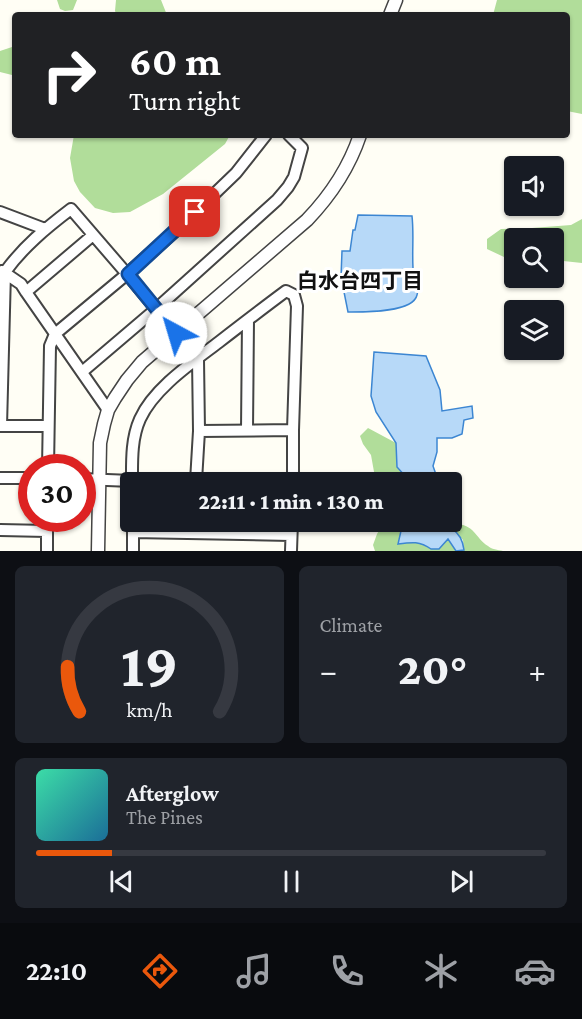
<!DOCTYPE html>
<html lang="en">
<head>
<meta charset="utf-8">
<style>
	body { margin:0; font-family:"Crimson Pro","Noto Sans JP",serif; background:#20242c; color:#f1f3f6; height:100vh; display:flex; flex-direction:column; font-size:22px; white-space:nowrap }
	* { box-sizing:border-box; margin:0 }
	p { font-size:20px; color:#9ea1a6 }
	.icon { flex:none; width:33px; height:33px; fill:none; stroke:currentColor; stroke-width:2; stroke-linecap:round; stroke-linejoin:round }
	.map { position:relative; height:551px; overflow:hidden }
	.side { display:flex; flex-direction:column; gap:15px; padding:15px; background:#0d0f14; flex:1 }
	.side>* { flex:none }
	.banner { position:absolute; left:12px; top:12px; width:558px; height:126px; border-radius:6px; box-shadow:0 2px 4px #0004; background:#202124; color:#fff; overflow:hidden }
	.tools { position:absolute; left:504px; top:156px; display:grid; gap:12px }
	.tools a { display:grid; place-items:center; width:60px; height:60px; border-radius:6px; background:#171b24; box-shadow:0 2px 4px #0004; font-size:30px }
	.speed { position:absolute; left:18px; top:454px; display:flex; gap:12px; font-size:30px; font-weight:700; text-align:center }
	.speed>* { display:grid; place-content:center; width:78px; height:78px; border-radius:50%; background:#171b24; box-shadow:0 2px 4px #0004; line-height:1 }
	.speed .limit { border:9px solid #d22; background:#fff; color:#111 }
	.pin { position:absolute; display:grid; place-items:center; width:51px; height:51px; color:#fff; margin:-26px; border-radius:12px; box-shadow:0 3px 9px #0006 }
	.me { position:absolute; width:66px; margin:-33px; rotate:321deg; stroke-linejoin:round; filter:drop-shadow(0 0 4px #0008) }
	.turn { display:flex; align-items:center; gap:21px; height:126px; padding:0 18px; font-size:27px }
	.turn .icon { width:78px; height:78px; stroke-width:2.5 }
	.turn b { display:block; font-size:42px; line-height:51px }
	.big { font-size:45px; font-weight:800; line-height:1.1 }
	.side .tile { flex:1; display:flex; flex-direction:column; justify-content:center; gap:9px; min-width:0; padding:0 21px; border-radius:9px; background:#20242c }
	.side .dial { align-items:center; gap:0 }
	.dial svg { height:156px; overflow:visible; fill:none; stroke:#363941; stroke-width:7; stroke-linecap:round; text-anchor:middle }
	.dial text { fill:#f1f3f6; stroke:none }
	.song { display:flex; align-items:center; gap:18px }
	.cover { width:72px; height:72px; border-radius:9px; background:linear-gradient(135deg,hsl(160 70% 55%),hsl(200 70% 35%)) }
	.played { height:6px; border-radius:3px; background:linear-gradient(90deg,#ea580c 15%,#363941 15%) }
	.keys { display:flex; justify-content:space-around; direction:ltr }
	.heat { display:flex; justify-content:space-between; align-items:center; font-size:33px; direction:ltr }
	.side .tiles { flex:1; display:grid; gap:15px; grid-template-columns:1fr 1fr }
	.tile:last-child { grid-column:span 2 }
	.trip { position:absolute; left:120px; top:472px; width:342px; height:60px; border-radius:6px; background:#171b24; box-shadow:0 2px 4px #0004; font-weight:800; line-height:60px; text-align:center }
	.tabs { display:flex; height:96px; justify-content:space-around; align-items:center; background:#090b0e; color:#9ea1a6 }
	.tabs .icon { width:42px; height:42px }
	.tabs .selected { color:#ea580c }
	.tabs b { font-size:27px; color:#f1f3f6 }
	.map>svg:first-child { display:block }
</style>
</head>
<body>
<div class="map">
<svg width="582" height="551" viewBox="0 0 582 551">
	<rect width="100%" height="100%" fill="#fffef5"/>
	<path fill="#b1dd9a" d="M 57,0 L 77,0 L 73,10 L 65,11 L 60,9 Z
		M 116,0 L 161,0 L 167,15 L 117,15 L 115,11 Z
		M 497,0 L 582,0 L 582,114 L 567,111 L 567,15 L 493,15 Z
		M 15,46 L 15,78 L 12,75 L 0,72 L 0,51 Z
		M 74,135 L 230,135 L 225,144 L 163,194 L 130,212 L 113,213 L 95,208 L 80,192 L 74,181 L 70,158 Z
		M 582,219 L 582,263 L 554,260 L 554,238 L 514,238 L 514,258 L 504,257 L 487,249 L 487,239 L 501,229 L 532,228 L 571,225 Z
		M 368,428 L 396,443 L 397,467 L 406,477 L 406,483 L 376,483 L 371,455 L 363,444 L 360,436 Z
		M 384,522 L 403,522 L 402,528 L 416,541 L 426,546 L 431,549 L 448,539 L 456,551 L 375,551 L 373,545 L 377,534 Z
		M 454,524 C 475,524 475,538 488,546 C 491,549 498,550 503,551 L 459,551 L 464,550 L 463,540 L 453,529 Z"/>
	<path fill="#b7d9f8" stroke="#3c86d2" stroke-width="1.5" d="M 358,215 L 412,216 C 414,234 412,250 413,268 C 413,276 420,287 417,295 C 413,313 363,312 348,312 L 341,277 L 342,251 L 350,251 L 353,230 L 355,230 Z
		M 374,352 L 426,356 L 440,390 L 442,411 L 472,406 L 473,418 L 464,420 L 462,434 L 452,438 L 437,438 L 437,452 L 433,466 L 439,483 L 406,483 L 406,477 L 397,467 L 396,443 L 376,412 L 371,396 Z
		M 403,522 L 441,522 C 444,525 447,526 451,528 C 459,533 463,541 464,550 L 456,551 L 448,539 L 439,549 L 431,549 C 420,541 412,542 398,544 Z"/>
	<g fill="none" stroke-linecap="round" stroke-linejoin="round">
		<defs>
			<path id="minor" d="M 0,212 L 45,229
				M 2,271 L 21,284 L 26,292 L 108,410
				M 26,292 L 93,235
				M 82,372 L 156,309 L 277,200 L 288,187 L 294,177 L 302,148 L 289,135
				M 0,426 L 48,426
				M 1,426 L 5,272 C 23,247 46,228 71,209 L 127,274 L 198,359 L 199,431 L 196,481
				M 247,430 L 248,320
				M 199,431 L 293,430
				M 48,468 L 50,346 L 55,334 L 127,274 L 182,225 L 236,173 L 266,135
				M 0,478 L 32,478
				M 82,479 L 132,481 L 293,482
				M 132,483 C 132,462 131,439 140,419 C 154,388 193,362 219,342 C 241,325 263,308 286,291 L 294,295 L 297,306 L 293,430 L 293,483
				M 133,522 L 133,551
				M 0,530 L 47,531
				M 133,532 L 291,535
				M 47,551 L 47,519
				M 291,551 L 292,522"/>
			<path id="tertiary" d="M 390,15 L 396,0
				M 98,551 L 100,443 L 104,424 L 108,410 L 115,398 L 127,380 L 142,362 L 307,220 C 331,195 349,168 360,135"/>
		</defs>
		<use href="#minor" stroke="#444" stroke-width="14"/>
		<use href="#tertiary" stroke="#444" stroke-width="15"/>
		<use href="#minor" stroke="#fff" stroke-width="10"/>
		<use href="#tertiary" stroke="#fff" stroke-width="12"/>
	</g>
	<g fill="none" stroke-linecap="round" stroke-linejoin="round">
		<defs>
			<path id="route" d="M 176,333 L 128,274 L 195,212"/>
		</defs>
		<use href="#route" stroke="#114b97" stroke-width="15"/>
		<use href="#route" stroke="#1a73e8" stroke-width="10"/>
	</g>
	<g text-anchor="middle" stroke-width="6" stroke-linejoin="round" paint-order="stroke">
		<g font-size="21" font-weight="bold" fill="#111" stroke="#fff">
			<text x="360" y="288">白水台四丁目</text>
		</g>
	</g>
</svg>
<div class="tools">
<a><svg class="icon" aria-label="sound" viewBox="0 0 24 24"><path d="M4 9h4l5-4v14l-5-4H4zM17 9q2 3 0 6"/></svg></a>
<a><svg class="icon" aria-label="search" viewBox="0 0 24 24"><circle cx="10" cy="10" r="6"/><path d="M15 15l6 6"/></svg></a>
<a><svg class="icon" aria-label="layers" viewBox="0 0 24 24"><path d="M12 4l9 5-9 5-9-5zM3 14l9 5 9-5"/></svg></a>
</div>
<div class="speed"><div class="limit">30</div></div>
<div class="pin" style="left:195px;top:212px;background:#d93025"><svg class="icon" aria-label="arrive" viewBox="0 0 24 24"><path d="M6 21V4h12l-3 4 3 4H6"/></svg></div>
<svg class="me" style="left:176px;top:333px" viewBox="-20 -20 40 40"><circle r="19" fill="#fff"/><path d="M0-13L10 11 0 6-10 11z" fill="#1a73e8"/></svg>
<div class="trip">22:11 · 1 min · 130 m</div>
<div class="banner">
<div class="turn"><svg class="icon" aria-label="right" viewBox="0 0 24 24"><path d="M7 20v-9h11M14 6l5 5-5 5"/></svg><div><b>60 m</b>Turn right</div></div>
</div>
</div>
<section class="side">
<div class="tiles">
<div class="tile dial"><svg viewBox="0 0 100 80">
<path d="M14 69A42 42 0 1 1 86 69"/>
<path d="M14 69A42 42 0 0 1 8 46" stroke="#ea580c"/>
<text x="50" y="56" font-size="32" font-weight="700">19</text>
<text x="50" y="72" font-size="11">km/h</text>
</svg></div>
<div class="tile"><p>Climate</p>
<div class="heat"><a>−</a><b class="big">20°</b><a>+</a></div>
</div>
<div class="tile">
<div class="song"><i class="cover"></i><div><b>Afterglow</b><p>The Pines</p></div></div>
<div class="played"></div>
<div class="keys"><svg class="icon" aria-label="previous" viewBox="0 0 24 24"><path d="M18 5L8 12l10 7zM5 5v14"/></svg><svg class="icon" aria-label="pause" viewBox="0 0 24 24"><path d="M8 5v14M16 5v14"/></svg><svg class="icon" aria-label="next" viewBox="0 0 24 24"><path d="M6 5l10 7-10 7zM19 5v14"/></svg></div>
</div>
</div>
</section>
<nav class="tabs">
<b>22:10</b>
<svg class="icon selected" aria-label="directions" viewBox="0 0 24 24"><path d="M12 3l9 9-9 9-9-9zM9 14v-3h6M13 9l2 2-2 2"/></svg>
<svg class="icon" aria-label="music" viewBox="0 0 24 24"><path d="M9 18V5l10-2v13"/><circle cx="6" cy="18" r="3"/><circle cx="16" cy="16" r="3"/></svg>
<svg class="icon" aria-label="phone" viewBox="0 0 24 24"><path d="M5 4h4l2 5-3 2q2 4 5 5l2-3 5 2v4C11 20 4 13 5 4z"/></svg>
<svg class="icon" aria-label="climate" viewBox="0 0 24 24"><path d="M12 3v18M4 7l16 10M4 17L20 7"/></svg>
<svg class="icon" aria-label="car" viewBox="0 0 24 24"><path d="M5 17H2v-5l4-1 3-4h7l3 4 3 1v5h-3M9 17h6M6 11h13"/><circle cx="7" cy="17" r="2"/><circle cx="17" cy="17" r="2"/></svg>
</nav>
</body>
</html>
